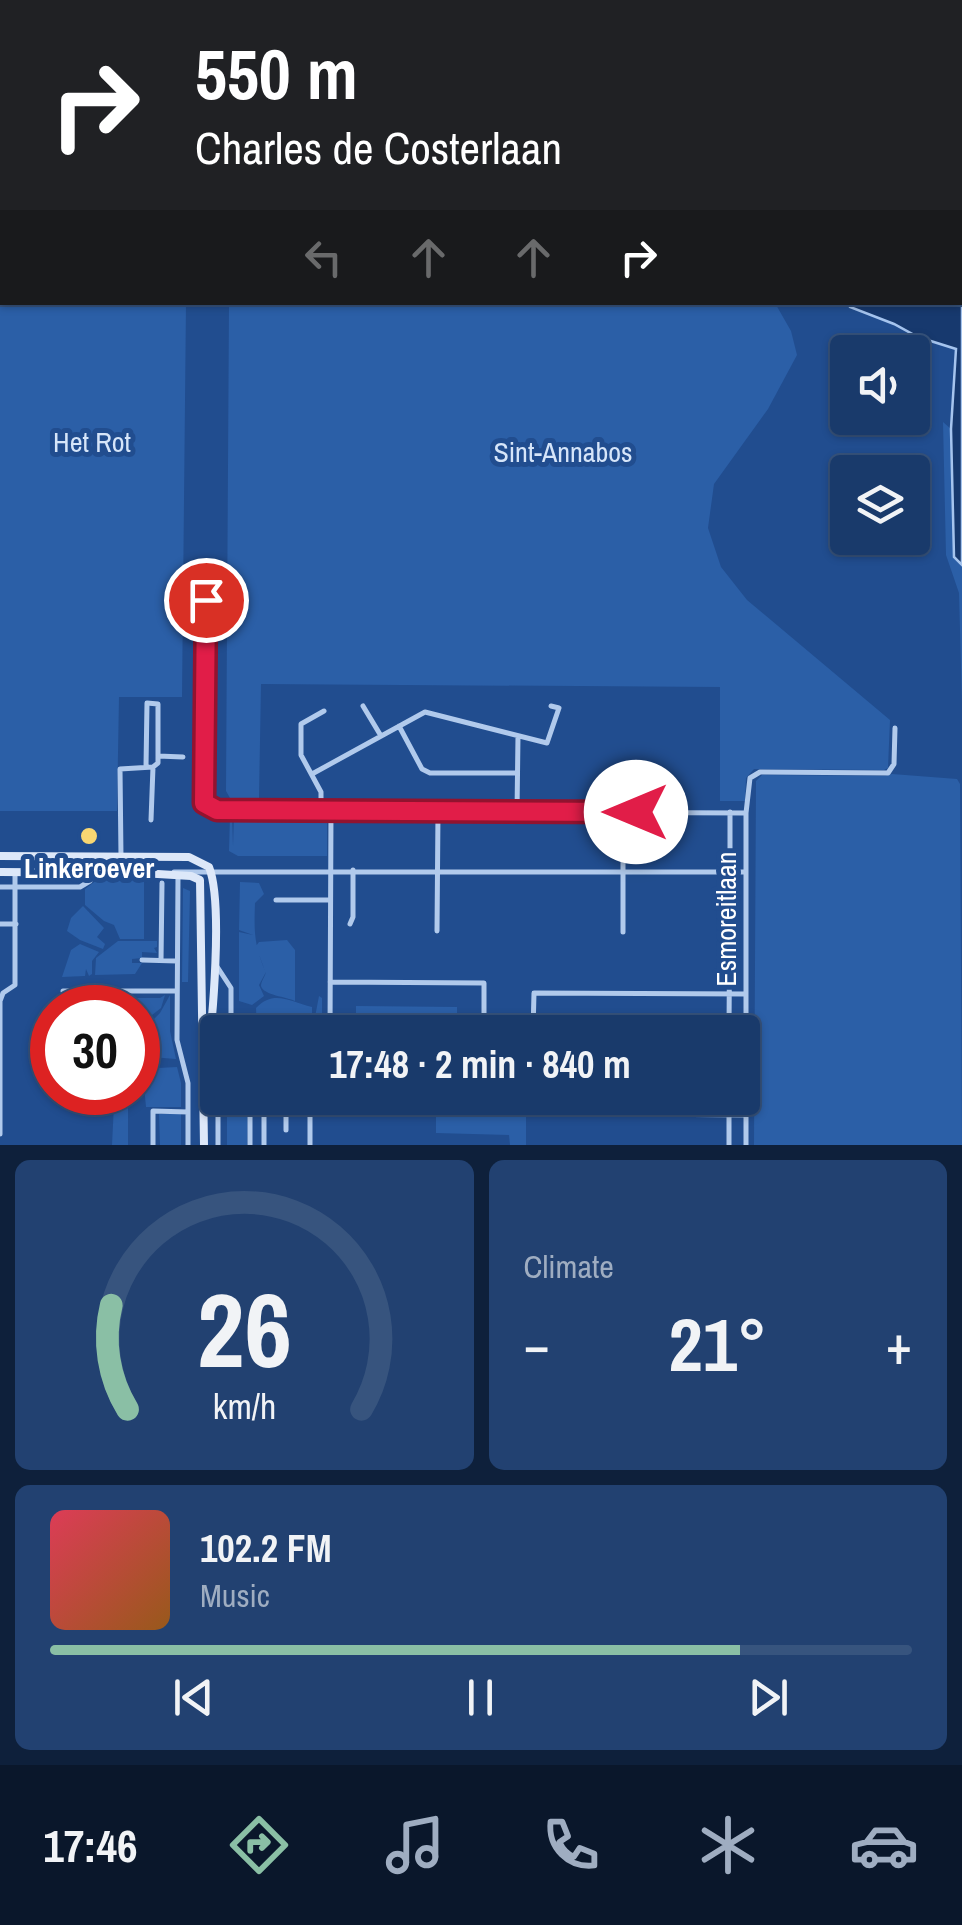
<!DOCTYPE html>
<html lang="en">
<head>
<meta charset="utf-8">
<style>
	body { margin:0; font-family:"Archivo Narrow",sans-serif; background:#224171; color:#f1f3f6; height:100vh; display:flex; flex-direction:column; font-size:38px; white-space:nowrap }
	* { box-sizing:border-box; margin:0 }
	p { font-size:32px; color:#9fadc1 }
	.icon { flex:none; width:55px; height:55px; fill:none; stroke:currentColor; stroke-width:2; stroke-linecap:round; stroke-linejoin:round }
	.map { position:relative; height:1145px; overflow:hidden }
	.details { display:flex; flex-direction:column; gap:15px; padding:15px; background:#0e203b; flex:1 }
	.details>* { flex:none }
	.hud { position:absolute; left:0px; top:0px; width:962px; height:305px; box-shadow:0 2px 8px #0004,0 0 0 2px #37547e; background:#202124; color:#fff; overflow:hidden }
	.controls { position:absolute; left:830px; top:335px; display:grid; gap:20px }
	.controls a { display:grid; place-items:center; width:100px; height:100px; border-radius:10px; background:#193a6b; box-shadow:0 2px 8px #0004,0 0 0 2px #37547e; font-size:50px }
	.speed { position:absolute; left:30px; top:985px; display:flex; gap:20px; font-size:50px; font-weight:700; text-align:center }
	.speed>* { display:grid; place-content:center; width:130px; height:130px; border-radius:50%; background:#193a6b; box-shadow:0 2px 8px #0004,0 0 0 2px #37547e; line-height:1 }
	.speed .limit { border:15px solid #d22; background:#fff; color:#111 }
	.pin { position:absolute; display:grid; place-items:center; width:85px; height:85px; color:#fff; margin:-42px; border:5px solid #fff; border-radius:50%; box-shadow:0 2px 10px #0007 }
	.me { position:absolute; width:110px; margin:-55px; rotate:270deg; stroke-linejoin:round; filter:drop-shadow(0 0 8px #0008) }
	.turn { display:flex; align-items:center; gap:35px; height:210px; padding:0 30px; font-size:45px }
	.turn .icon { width:130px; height:130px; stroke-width:2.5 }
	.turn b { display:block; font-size:70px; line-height:85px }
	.lanes { display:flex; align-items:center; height:95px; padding:0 30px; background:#0003; justify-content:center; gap:50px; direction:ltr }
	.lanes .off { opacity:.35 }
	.big { font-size:75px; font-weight:700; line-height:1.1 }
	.details .card { flex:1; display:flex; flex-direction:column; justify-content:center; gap:15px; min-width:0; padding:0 35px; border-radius:15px; background:#224171 }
	.details .dial { align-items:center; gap:0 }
	.dial svg { height:260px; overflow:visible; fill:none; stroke:#37547e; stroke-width:7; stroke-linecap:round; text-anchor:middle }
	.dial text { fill:#f1f3f6; stroke:none }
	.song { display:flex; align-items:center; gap:30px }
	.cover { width:120px; height:120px; border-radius:15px; background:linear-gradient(135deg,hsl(350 70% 55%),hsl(30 70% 35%)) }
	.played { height:10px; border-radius:5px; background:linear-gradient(90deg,#8abfa5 80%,#37547e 80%) }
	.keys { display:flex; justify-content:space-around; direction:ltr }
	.heat { display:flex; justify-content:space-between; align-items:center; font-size:55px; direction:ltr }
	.details .tiles { flex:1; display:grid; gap:15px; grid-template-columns:1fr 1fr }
	.card:last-child { grid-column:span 2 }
	.trip { position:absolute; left:200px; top:1015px; width:560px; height:100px; border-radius:10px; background:#193a6b; box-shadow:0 2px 8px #0004,0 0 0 2px #37547e; font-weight:700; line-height:100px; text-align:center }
	.tab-bar { display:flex; height:160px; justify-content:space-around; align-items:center; background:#0a172b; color:#9fadc1 }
	.tab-bar .icon { width:70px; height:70px }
	.tab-bar .selected { color:#8abfa5 }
	.tab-bar b { font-size:45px; color:#f1f3f6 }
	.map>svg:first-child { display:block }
</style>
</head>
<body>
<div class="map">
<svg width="962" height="1145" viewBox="0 0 962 1145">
	<rect width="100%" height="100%" fill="#214d8f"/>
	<path fill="#2b5fa7" d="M 0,0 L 189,0 L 2,2 L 2,302 L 186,303 L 182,697 L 119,697 L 117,811 L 0,811 Z
		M 229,303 L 775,303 L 791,331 L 797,355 L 768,409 L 714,484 L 708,528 L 721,567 L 747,600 L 890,720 L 888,768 L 884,770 L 754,769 L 746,778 L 745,801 L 720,801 L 720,687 L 261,684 L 259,798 L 230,798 L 226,791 Z
		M 943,422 L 951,429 L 954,557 L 962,565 L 962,704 L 959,593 L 946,555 Z
		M 892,774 L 957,779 L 960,784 L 962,1145 L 754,1145 L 756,781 L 762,775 L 885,776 Z
		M 230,815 L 232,815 L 233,846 L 234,815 L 327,816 L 327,856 L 238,856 L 229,851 Z
		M 97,880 L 144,880 L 144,939 L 120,939 L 114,925 L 104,921 L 85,905 L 85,889 Z
		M 240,882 L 259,883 L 264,894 L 255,903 C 254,932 254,944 265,971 L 256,946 L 259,942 L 287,940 L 295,950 L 295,1001 C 287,997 263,995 261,986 C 261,981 265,977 266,972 L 259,985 L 264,996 L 252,1005 L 239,1001 L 239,932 L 253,935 L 239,930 Z
		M 183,888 L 190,891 L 188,982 L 182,982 Z
		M 83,906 L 104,928 L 97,937 L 105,944 L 103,949 L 80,940 L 67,931 L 71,918 Z
		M 118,941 L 157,941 L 157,947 L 154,948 L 157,953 L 142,952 L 142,958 L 132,959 L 132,963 L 142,963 L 135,974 L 95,975 L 96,958 Z
		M 80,944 L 99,952 L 92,961 L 92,974 L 89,976 L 86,969 L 85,976 L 62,977 L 71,950 Z
		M 94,993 L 94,998 L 160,998 L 165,995 L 161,1008 L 138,1026 L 138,1008 L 52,1008 L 50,1022 L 50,1007 L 61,1006 L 61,997 L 88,997 Z
		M 170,995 L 170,1031 L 176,1059 L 151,1057 L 139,1048 L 139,1034 L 160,1013 Z
		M 319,996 L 322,998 L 322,1032 L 318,1027 L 270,1027 L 270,1023 L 266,1022 L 265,1032 L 257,1032 L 256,1008 C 274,989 290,1002 312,1007 L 312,1017 L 315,1017 Z
		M 356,1006 L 457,1007 L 457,1029 L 356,1029 Z
		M 177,1067 L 181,1083 L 181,1107 L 146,1107 L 143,1076 L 158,1068 Z
		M 60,1093 L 60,1092 L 120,1093 C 102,1106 84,1115 63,1106 Z
		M 227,1098 L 248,1098 L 247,1145 L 227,1145 Z
		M 436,1098 L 526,1098 L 526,1145 L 510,1145 L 509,1135 L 436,1133 Z
		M 119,1100 L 132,1101 L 128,1107 L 128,1145 L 112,1145 L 114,1104 Z
		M 159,1114 L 181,1114 L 181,1145 L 160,1145 Z"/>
	<path fill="#17396e" stroke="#a5c4ee" stroke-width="2.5" d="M 960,94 L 962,94 L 962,565 L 954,557 L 951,429 L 956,349 L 918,337 L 894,324 L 850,307 L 847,303 L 960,302 Z"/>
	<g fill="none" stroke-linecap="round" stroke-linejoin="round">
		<path stroke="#b1caec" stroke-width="5" d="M 223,600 L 205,600 L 203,803 L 217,811 L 746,813
			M 363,706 L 381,736
			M 399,726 L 422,769 L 430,773 L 517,773
			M 158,756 L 183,757
			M 312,774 L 425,712 L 547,743 L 559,708 L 551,706
			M 321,811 L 321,792 L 301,755 L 301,724 L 324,711
			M 517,812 L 518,736
			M 151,820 L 153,767
			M 730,851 L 730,812
			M 121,857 L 120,769 L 153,767 L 158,763 L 158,704 L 147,703 L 146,767
			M 174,872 L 746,872
			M 178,876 L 177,1040 L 188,1083 L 188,1145
			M 0,887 L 80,887 L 90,881 L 90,873
			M 276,900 L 330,900
			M 0,924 L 16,924
			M 350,924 L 353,917 L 353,870
			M 437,931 L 438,812
			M 623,932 L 623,812
			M 142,960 L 177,961
			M 161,961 L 162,883
			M 216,965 L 231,988 L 231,1032
			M 330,982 L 484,983 L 484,1032
			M 63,991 L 177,991
			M 330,1032 L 331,811
			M 533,1032 L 534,993 L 746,994
			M 729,1032 L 730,872
			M 218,1098 L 218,1145
			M 533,1098 L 533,1113 L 746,1115
			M 623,1114 L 623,1098
			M 286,1130 L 286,1098
			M 0,1134 L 0,1001 L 3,993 L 15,985 L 15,872
			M 153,1145 L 153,1111 L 188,1112
			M 250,1145 L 250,1098
			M 264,1145 L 264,1098
			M 310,1145 L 310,1098
			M 729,1145 L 729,1098
			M 746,1145 L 746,813 L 750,778 L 760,772 L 888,773 L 894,764 L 895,728"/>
		<path stroke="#dde8f9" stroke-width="8" d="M 0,856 L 189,857 L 209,867 C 223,902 213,1023 206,1064
			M 0,872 L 141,873 L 191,876 L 200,880 L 204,1145"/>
	</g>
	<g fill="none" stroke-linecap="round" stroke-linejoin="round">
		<defs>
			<path id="route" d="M 206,600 L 204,803 L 217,810 L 636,812"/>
		</defs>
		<use href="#route" stroke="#92132f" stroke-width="25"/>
		<use href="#route" stroke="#e11d48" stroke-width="18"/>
	</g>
	<circle fill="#f9d772" stroke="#214d8f" stroke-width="4" cx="89" cy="836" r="10"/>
	<g text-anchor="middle" stroke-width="10" stroke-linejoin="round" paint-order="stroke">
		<g font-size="28" fill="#d6e5f9" stroke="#214d8f">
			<text x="92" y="452">Het Rot</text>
			<text x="563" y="462">Sint-Annabos</text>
		</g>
		<g font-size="28" font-weight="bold" fill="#fff" stroke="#214d8f">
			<text x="89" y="878">Linkeroever</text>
		</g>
		<g font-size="28" fill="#fff" stroke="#214d8f">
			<text transform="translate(726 919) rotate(-90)" y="10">Esmoreitlaan</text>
		</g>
	</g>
</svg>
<div class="controls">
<a><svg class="icon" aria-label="sound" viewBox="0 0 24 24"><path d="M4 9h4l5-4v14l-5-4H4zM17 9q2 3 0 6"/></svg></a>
<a><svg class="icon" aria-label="layers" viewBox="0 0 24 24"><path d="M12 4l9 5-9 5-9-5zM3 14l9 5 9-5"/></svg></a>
</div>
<div class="speed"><div class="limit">30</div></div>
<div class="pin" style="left:206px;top:600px;background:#d93025"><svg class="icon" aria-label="arrive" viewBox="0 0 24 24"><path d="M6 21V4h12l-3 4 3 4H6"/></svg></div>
<svg class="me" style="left:636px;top:812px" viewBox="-20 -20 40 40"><circle r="19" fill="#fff"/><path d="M0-13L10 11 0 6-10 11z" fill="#e11d48"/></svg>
<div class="trip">17:48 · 2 min · 840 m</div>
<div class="hud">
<div class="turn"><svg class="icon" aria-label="right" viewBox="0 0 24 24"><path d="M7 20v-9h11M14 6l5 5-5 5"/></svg><div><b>550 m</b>Charles de Costerlaan</div></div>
<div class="lanes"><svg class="icon off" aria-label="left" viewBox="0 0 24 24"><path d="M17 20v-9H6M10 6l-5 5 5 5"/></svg><svg class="icon off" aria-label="ahead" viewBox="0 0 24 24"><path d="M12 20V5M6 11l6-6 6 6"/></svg><svg class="icon off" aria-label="ahead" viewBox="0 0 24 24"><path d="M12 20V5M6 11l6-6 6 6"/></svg><svg class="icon" aria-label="right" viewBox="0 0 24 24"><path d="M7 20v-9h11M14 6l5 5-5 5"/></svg></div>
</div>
</div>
<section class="details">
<div class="tiles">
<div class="card dial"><svg viewBox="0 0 100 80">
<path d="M14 69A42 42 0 1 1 86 69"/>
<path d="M14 69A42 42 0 0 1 9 37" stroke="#8abfa5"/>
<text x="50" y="56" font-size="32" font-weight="700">26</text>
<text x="50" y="72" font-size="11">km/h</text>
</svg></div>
<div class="card"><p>Climate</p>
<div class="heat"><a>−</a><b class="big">21°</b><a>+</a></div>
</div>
<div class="card">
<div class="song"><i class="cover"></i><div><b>102.2 FM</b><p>Music</p></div></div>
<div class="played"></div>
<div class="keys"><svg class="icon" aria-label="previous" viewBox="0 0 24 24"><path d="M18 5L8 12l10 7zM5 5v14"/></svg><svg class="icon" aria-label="pause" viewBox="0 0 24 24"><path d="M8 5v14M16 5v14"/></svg><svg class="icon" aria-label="next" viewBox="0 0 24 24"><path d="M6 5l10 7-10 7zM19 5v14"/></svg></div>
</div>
</div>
</section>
<nav class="tab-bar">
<b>17:46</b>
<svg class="icon selected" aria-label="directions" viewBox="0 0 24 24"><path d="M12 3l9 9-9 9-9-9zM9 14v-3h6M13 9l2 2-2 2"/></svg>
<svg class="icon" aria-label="music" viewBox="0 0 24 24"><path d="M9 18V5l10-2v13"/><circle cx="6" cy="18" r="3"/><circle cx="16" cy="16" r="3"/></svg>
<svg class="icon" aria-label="phone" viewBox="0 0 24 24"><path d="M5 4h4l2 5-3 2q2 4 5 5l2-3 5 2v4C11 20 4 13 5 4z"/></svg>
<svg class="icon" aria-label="climate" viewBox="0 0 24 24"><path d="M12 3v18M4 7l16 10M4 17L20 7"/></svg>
<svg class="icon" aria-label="car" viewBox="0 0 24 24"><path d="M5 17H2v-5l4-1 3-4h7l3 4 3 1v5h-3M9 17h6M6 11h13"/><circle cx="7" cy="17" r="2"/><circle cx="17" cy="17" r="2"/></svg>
</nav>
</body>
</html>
